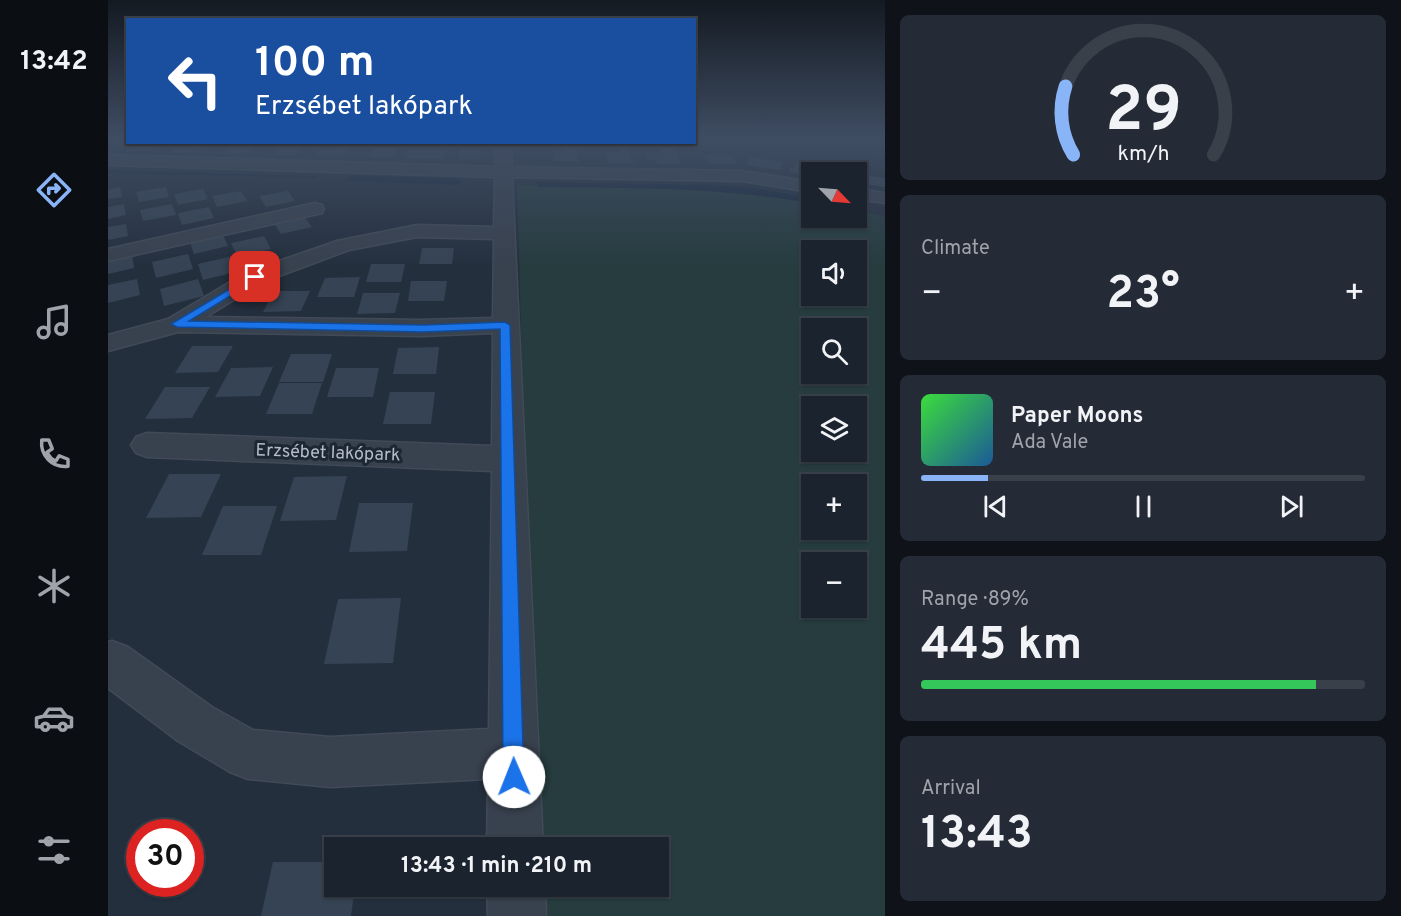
<!DOCTYPE html>
<html lang="en">
<head>
<meta charset="utf-8">
<style>
	body { margin:0; font-family:Overpass,sans-serif; background:#242b36; color:#f1f3f6; height:100vh; display:flex; flex-direction:column; font-size:22px; white-space:nowrap }
	* { box-sizing:border-box; margin:0 }
	p { font-size:20px; color:#a0a4aa }
	.icon { flex:none; width:33px; height:33px; fill:none; stroke:currentColor; stroke-width:2; stroke-linecap:round; stroke-linejoin:round }
	.map { position:relative; flex:1; overflow:hidden }
	.sheet { display:flex; flex-direction:column; gap:15px; padding:15px; background:#0f1319; width:516px }
	.sheet>* { flex:none }
	.guide { position:absolute; left:18px; top:18px; width:570px; height:126px; border-radius:0px; box-shadow:0 2px 4px #0004,0 0 0 2px #39404a; background:#1a4fa0; color:#fff; overflow:hidden }
	.needle { width:39px; rotate:115deg }
	.buttons { position:absolute; left:693px; top:162px; display:grid; gap:12px }
	.buttons a { display:grid; place-items:center; width:66px; height:66px; border-radius:0px; background:#1b232e; box-shadow:0 2px 4px #0004,0 0 0 2px #39404a; font-size:30px }
	.speed { position:absolute; left:18px; top:819px; display:flex; gap:12px; font-size:30px; font-weight:700; text-align:center }
	.speed>* { display:grid; place-content:center; width:78px; height:78px; border-radius:50%; background:#1b232e; box-shadow:0 2px 4px #0004,0 0 0 2px #39404a; line-height:1 }
	.speed .limit { border:9px solid #d22; background:#fff; color:#111 }
	.pin { position:absolute; display:grid; place-items:center; width:51px; height:51px; color:#fff; margin:-26px; border-radius:12px; box-shadow:0 3px 9px #0006 }
	.me { position:absolute; width:66px; margin:-33px; rotate:359deg; stroke-linejoin:round; filter:drop-shadow(0 0 4px #0008) }
	.turn { display:flex; align-items:center; gap:21px; height:126px; padding:0 30px; font-size:27px }
	.turn .icon { width:78px; height:78px; stroke-width:2.5 }
	.turn b { display:block; font-size:42px; line-height:51px }
	.big { font-size:45px; font-weight:700; line-height:1.1 }
	.sheet .card { flex:1; display:flex; flex-direction:column; justify-content:center; gap:9px; min-width:0; padding:0 21px; border-radius:9px; background:#242b36 }
	.sheet .dial { align-items:center; gap:0 }
	.dial svg { height:156px; overflow:visible; fill:none; stroke:#39404a; stroke-width:7; stroke-linecap:round; text-anchor:middle }
	.dial text { fill:#f1f3f6; stroke:none }
	.song { display:flex; align-items:center; gap:18px }
	.cover { width:72px; height:72px; border-radius:9px; background:linear-gradient(135deg,hsl(120 70% 55%),hsl(210 70% 35%)) }
	.played { height:6px; border-radius:3px; background:linear-gradient(90deg,#8ab4f8 15%,#39404a 15%) }
	.keys { display:flex; justify-content:space-around; direction:ltr }
	.heat { display:flex; justify-content:space-between; align-items:center; font-size:33px; direction:ltr }
	.charge { height:9px; border-radius:4px; background:linear-gradient(90deg,#34c759 89%,#39404a 0) }
	.trip { position:absolute; left:216px; top:837px; width:345px; height:60px; border-radius:0px; background:#1b232e; box-shadow:0 2px 4px #0004,0 0 0 2px #39404a; font-weight:700; line-height:60px; text-align:center }
	main { display:flex; flex:1; min-height:0 }
	.dock { display:flex; flex-direction:column; width:108px; justify-content:space-around; align-items:center; background:#0b0e12; color:#a0a4aa }
	.dock .icon { width:42px; height:42px }
	.dock .selected { color:#8ab4f8 }
	.dock b { font-size:27px; color:#f1f3f6 }
	.map>svg:first-child { display:block }
</style>
</head>
<body>
<main>
<nav class="dock">
<b>13:42</b>
<svg class="icon selected" aria-label="directions" viewBox="0 0 24 24"><path d="M12 3l9 9-9 9-9-9zM9 14v-3h6M13 9l2 2-2 2"/></svg>
<svg class="icon" aria-label="music" viewBox="0 0 24 24"><path d="M9 18V5l10-2v13"/><circle cx="6" cy="18" r="3"/><circle cx="16" cy="16" r="3"/></svg>
<svg class="icon" aria-label="phone" viewBox="0 0 24 24"><path d="M5 4h4l2 5-3 2q2 4 5 5l2-3 5 2v4C11 20 4 13 5 4z"/></svg>
<svg class="icon" aria-label="climate" viewBox="0 0 24 24"><path d="M12 3v18M4 7l16 10M4 17L20 7"/></svg>
<svg class="icon" aria-label="car" viewBox="0 0 24 24"><path d="M5 17H2v-5l4-1 3-4h7l3 4 3 1v5h-3M9 17h6M6 11h13"/><circle cx="7" cy="17" r="2"/><circle cx="17" cy="17" r="2"/></svg>
<svg class="icon" aria-label="filters" viewBox="0 0 24 24"><path d="M4 7h16M4 17h16"/><circle cx="9" cy="7" r="2"/><circle cx="15" cy="17" r="2"/></svg>
</nav>
<div class="map">
<svg width="777" height="916" viewBox="0 0 777 916">
	<rect width="100%" height="100%" fill="#242f3e"/>
	<path fill="#263c3f" fill-rule="evenodd" d="M 409,185 C 508,187 606,186 703,203 L 704,218 L 748,218 L 749,211 L 777,216 L 777,916 L 429,916 L 428,887 L 550,886 L 550,848 L 427,847 ZM 704,250 L 748,250 L 748,296 L 704,296 ZM 704,328 L 748,328 L 748,374 L 704,374 ZM 704,406 L 748,406 L 748,452 L 704,452 ZM 704,484 L 748,484 L 748,530 L 704,530 ZM 704,562 L 748,562 L 748,608 L 704,608 Z"/>
	<path fill="#17263c" d="M 0,170 L 210,176 L 208,178 L 0,173 Z
		M 243,175 L 352,179 L 350,185 L 239,181 Z
		M 429,182 L 598,185 L 645,188 L 703,198 L 703,203 C 611,187 523,188 430,187 Z"/>
	<path fill="#364354" d="M 29,142 L 55,142 L 42,151 L 17,151 Z
		M 76,142 L 102,142 L 88,153 L 63,152 Z
		M 454,144 L 468,144 L 471,162 L 445,161 L 444,151 L 455,151 Z
		M 124,145 L 146,146 L 137,154 L 114,154 Z
		M 233,145 L 242,145 L 233,157 L 207,154 L 211,150 L 231,148 Z
		M 174,146 L 194,146 L 185,155 L 165,155 Z
		M 510,146 L 519,146 L 526,163 L 500,163 L 497,152 L 512,152 Z
		M 265,148 L 289,148 L 285,157 L 260,157 Z
		M 551,148 L 565,148 L 574,164 L 550,164 L 549,161 L 540,160 L 537,153 L 553,153 Z
		M 302,149 L 338,150 L 335,159 L 298,159 Z
		M 352,149 L 373,149 L 371,160 L 350,159 Z
		M 595,155 L 623,155 L 630,164 L 601,164 Z
		M 642,157 L 674,162 L 672,170 L 639,165 Z
		M 689,162 L 716,166 L 715,172 L 704,172 L 704,176 L 681,172 L 682,168 L 687,169 Z
		M 748,174 L 777,178 L 777,187 L 748,183 Z
		M 12,187 L 14,197 L 0,199 L 0,189 Z
		M 58,187 L 61,197 L 31,202 L 28,192 Z
		M 95,189 L 100,199 L 70,205 L 66,194 Z
		M 133,191 L 139,201 L 109,207 L 104,196 Z
		M 180,191 L 187,201 L 158,207 L 151,196 Z
		M 16,204 L 18,215 L 0,219 L 0,207 Z
		M 64,204 L 68,215 L 35,221 L 32,210 Z
		M 101,207 L 106,218 L 74,225 L 70,213 Z
		M 195,215 L 204,227 L 173,234 L 165,222 Z
		M 18,224 L 20,236 L 0,240 L 0,227 Z
		M 114,233 L 120,246 L 86,254 L 81,240 Z
		M 156,236 L 163,249 L 130,257 L 123,243 Z
		M 314,248 L 346,248 L 344,264 L 311,264 Z
		M 24,254 L 26,268 L 0,274 L 0,259 Z
		M 80,254 L 85,269 L 48,278 L 44,262 Z
		M 125,256 L 132,271 L 95,280 L 90,264 Z
		M 263,264 L 297,264 L 293,282 L 258,282 Z
		M 252,277 L 246,297 L 209,297 L 217,278 Z
		M 29,279 L 32,295 L 0,303 L 0,285 Z
		M 90,279 L 96,296 L 56,306 L 52,289 Z
		M 303,281 L 339,281 L 336,301 L 300,301 Z
		M 166,291 L 202,291 L 193,311 L 155,312 Z
		M 255,293 L 292,293 L 287,313 L 249,314 Z
		M 84,346 L 125,346 L 110,372 L 67,373 Z
		M 331,347 L 328,374 L 285,374 L 290,348 Z
		M 183,354 L 224,354 L 215,382 L 171,382 Z
		M 165,367 L 152,396 L 107,397 L 123,368 Z
		M 228,368 L 271,368 L 265,397 L 219,397 Z
		M 171,383 L 214,383 L 204,414 L 158,414 Z
		M 57,387 L 102,387 L 84,418 L 37,419 Z
		M 282,392 L 327,392 L 323,424 L 275,424 Z
		M 61,474 L 113,474 L 93,517 L 38,518 Z
		M 239,476 L 228,520 L 172,521 L 186,477 Z
		M 251,503 L 305,503 L 299,551 L 241,552 Z
		M 115,506 L 169,506 L 153,555 L 94,555 Z
		M 293,598 L 285,663 L 216,664 L 230,599 Z
		M 165,862 L 226,862 L 226,886 L 247,886 L 243,916 L 153,916 Z"/>
	<g fill="none" stroke-linecap="round" stroke-linejoin="round">
		<defs>
			<path id="minor" d="M 387,142 L 403,142 L 404,167 L 634,171 L 704,182 L 704,192 L 634,181 L 404,177 L 435,848 L 379,848 L 380,779 L 222,787 L 140,779 L 122,772 L 70,741 L 0,688 L 0,642 L 4,641 L 20,647 L 104,707 L 145,730 L 222,737 L 381,729 L 384,471 L 39,457 L 28,453 L 23,445 L 28,437 L 39,433 L 384,446 L 385,333 L 314,336 L 70,332 L 0,351 L 0,335 L 60,319 L 139,272 L 229,241 L 309,225 L 386,227 L 387,177 L 0,165 L 0,155 L 387,167 ZM 309,237 L 386,239 L 385,318 L 314,320 L 98,317 L 155,282 L 241,250 Z
				M 748,189 L 777,193 L 777,203 L 748,199 Z
				M 207,203 L 214,205 L 216,209 L 214,213 L 0,261 L 0,249 Z
				M 379,886 L 437,886 L 438,916 L 380,916 Z"/>
		</defs>
		<use href="#minor" stroke="#414a57" stroke-width="3"/>
		<use href="#minor" fill="#38414e" fill-rule="evenodd"/>
	</g>
	<linearGradient id="sky" x2="0" y2="1"><stop stop-color="#141a22"/><stop offset="0.52" stop-color="#3f4d63"/><stop offset="1" stop-color="#3f4d63" stop-opacity="0"/></linearGradient>
	<rect width="777" height="267" fill="url(#sky)"/>
	<path fill="#1a73e8" stroke="#114b97" stroke-width="1.5" d="M 147,274 L 150,275 L 150,279 L 81,321 L 315,325 L 397,322 L 402,325 L 416,777 L 413,784 L 406,787 L 398,784 L 395,777 L 392,329 L 315,332 L 69,327 L 63,324 Z"/>
	<g text-anchor="middle" stroke-width="6" stroke-linejoin="round" paint-order="stroke">
		<g font-size="18" fill="#b4bcc9" stroke="#1d2633">
			<text transform="translate(220 452) rotate(2)" y="6">Erzsébet lakópark</text>
		</g>
	</g>
</svg>
<div class="buttons">
<a><svg class="needle" viewBox="-14 -14 28 28"><path d="M0-13l5 13h-10z" fill="#e53935"/><path d="M0 13l5-13h-10z" fill="#a0a4aa"/></svg></a>
<a><svg class="icon" aria-label="sound" viewBox="0 0 24 24"><path d="M4 9h4l5-4v14l-5-4H4zM17 9q2 3 0 6"/></svg></a>
<a><svg class="icon" aria-label="search" viewBox="0 0 24 24"><circle cx="10" cy="10" r="6"/><path d="M15 15l6 6"/></svg></a>
<a><svg class="icon" aria-label="layers" viewBox="0 0 24 24"><path d="M12 4l9 5-9 5-9-5zM3 14l9 5 9-5"/></svg></a>
<a>+</a>
<a>−</a>
</div>
<div class="speed"><div class="limit">30</div></div>
<div class="pin" style="left:147px;top:277px;background:#d93025"><svg class="icon" aria-label="arrive" viewBox="0 0 24 24"><path d="M6 21V4h12l-3 4 3 4H6"/></svg></div>
<svg class="me" style="left:406px;top:777px" viewBox="-20 -20 40 40"><circle r="19" fill="#fff"/><path d="M0-13L10 11 0 6-10 11z" fill="#1a73e8"/></svg>
<div class="trip">13:43 · 1 min · 210 m</div>
<div class="guide">
<div class="turn"><svg class="icon" aria-label="left" viewBox="0 0 24 24"><path d="M17 20v-9H6M10 6l-5 5 5 5"/></svg><div><b>100 m</b>Erzsébet lakópark</div></div>
</div>
</div>
<section class="sheet">
<div class="card dial"><svg viewBox="0 0 100 80">
<path d="M14 69A42 42 0 1 1 86 69"/>
<path d="M14 69A42 42 0 0 1 10 34" stroke="#8ab4f8"/>
<text x="50" y="56" font-size="32" font-weight="700">29</text>
<text x="50" y="72" font-size="11">km/h</text>
</svg></div>
<div class="card"><p>Climate</p>
<div class="heat"><a>−</a><b class="big">23°</b><a>+</a></div>
</div>
<div class="card">
<div class="song"><i class="cover"></i><div><b>Paper Moons</b><p>Ada Vale</p></div></div>
<div class="played"></div>
<div class="keys"><svg class="icon" aria-label="previous" viewBox="0 0 24 24"><path d="M18 5L8 12l10 7zM5 5v14"/></svg><svg class="icon" aria-label="pause" viewBox="0 0 24 24"><path d="M8 5v14M16 5v14"/></svg><svg class="icon" aria-label="next" viewBox="0 0 24 24"><path d="M6 5l10 7-10 7zM19 5v14"/></svg></div>
</div>
<div class="card"><p>Range · 89%</p><b class="big">445 km</b><div class="charge"></div></div>
<div class="card"><p>Arrival</p><b class="big">13:43</b></div>
</section>
</main>
</body>
</html>
